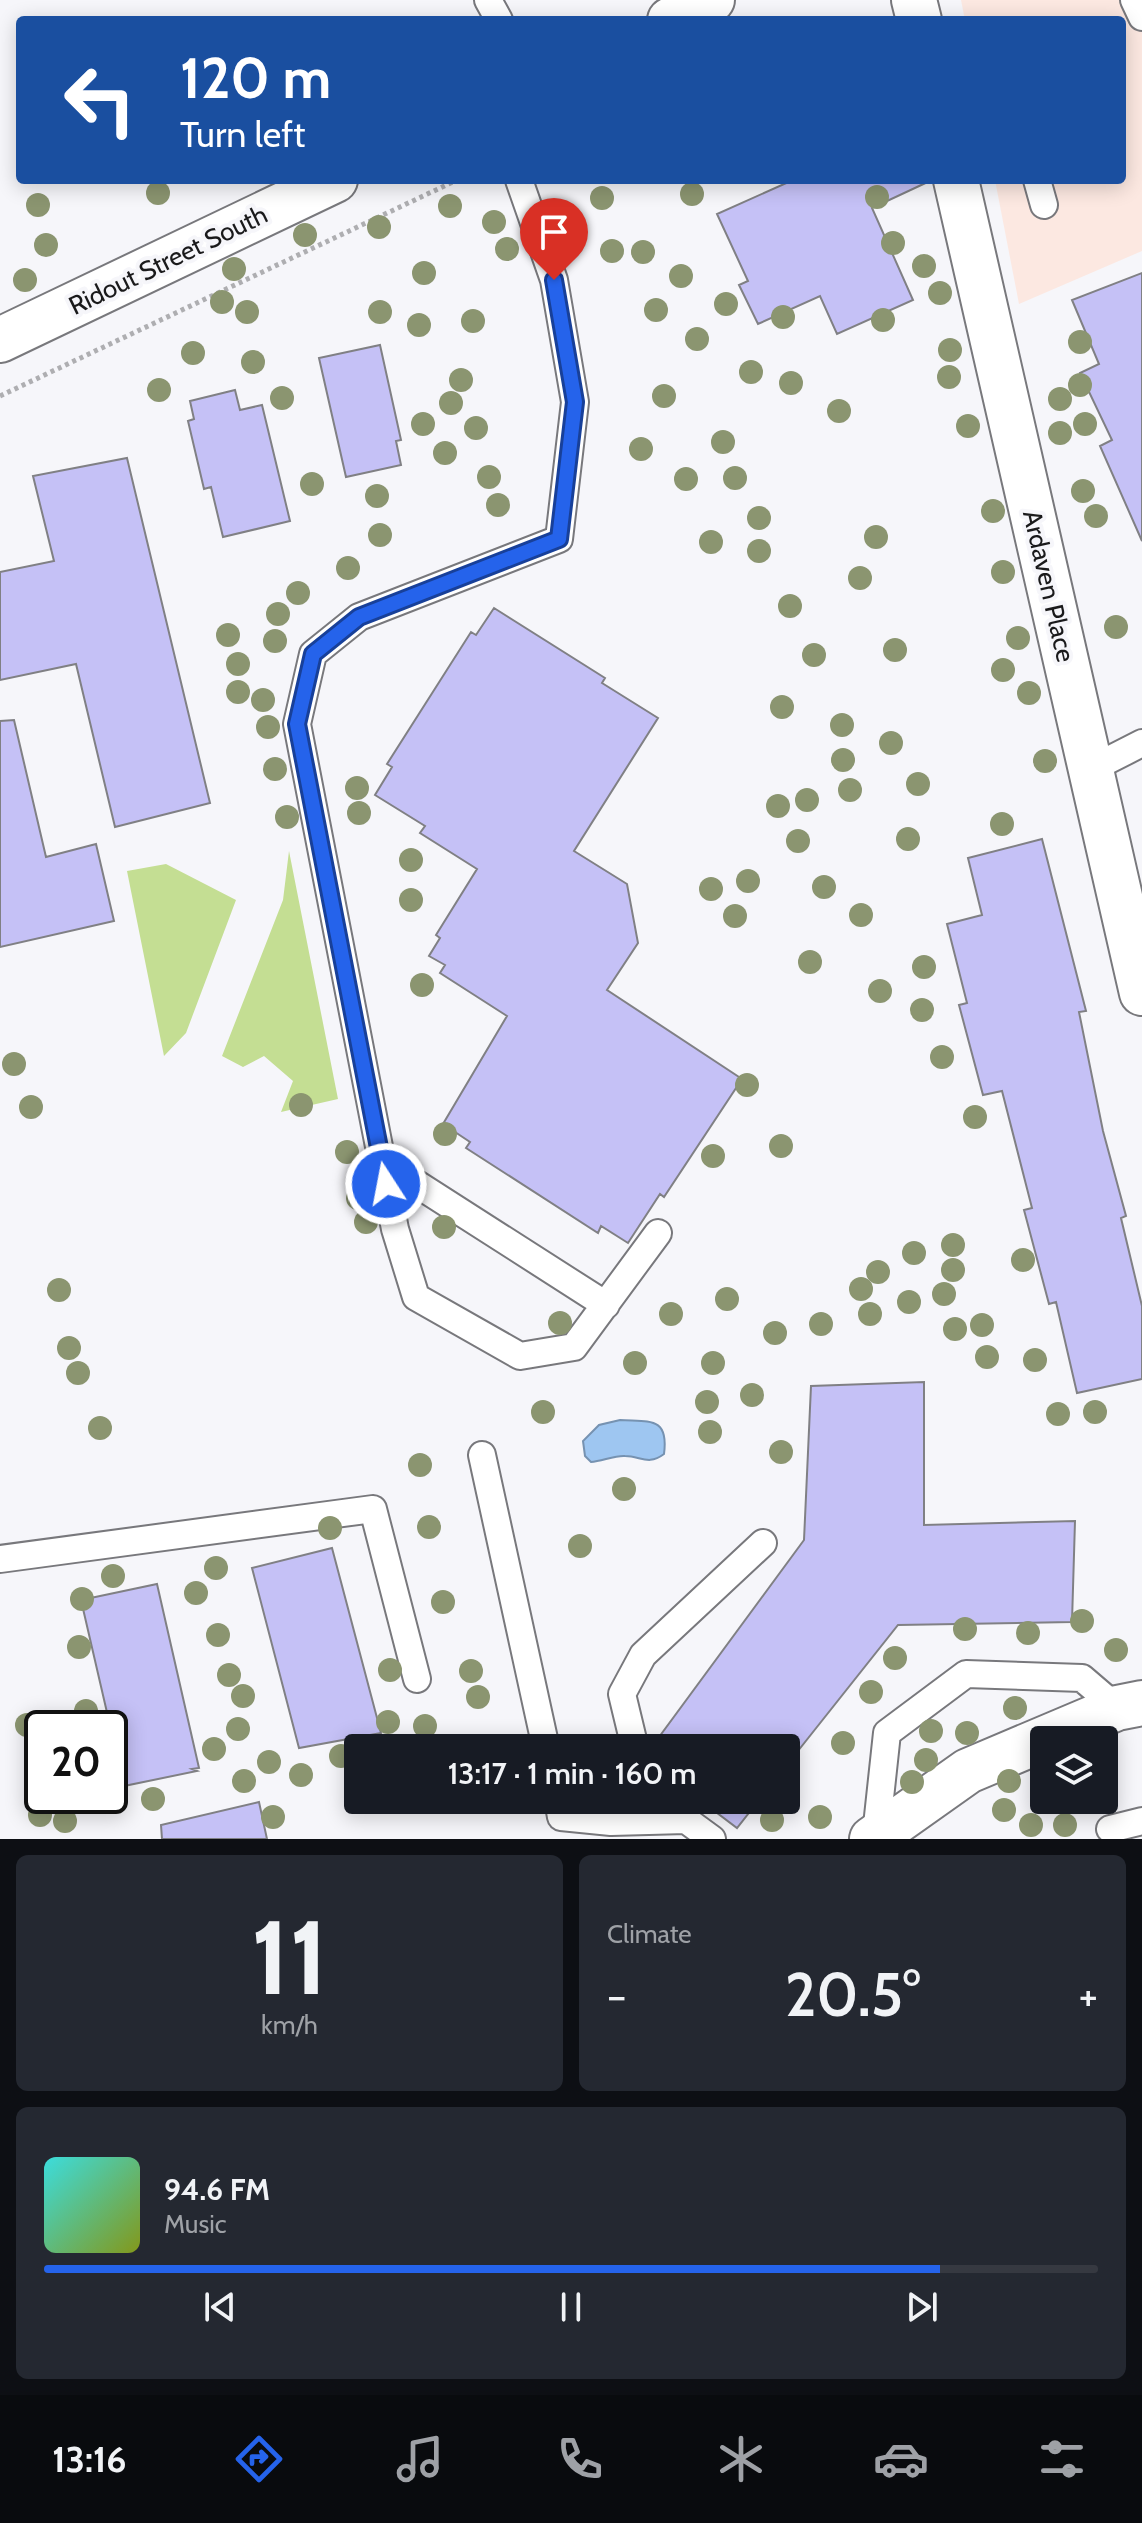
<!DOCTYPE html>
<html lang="en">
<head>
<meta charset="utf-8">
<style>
	body { margin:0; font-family:Cabin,sans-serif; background:#242831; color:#f1f3f6; height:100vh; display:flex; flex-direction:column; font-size:30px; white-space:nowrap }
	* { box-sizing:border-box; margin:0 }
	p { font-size:26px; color:#9ea1a6 }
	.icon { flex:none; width:44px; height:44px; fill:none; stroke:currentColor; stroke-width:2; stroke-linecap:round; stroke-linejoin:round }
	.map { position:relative; height:1839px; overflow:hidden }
	.drawer { display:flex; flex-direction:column; gap:16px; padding:16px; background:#0d0f14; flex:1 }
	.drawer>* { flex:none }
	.banner { position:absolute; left:16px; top:16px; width:1110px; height:168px; border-radius:8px; box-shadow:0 4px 20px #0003; background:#1a4fa0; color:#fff; overflow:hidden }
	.buttons { position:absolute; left:1030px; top:1726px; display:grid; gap:16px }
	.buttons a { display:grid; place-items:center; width:88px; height:88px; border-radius:8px; background:#171b24; box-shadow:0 4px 20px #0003; font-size:40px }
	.speed { position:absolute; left:24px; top:1710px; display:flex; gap:16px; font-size:40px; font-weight:700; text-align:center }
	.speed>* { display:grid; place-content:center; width:104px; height:104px; border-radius:50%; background:#171b24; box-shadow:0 4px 20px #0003; line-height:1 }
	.speed .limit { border:4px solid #111; border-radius:12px; background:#fff; color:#111 }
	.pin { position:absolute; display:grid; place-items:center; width:68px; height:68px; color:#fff; margin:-82px -34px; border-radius:50% 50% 50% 0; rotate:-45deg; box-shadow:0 0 8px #0007 }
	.pin .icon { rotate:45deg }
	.me { position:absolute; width:88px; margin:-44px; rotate:349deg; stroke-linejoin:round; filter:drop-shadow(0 0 6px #0008) }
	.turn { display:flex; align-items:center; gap:28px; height:168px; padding:0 32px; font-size:36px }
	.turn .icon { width:104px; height:104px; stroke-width:2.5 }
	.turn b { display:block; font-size:56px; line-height:68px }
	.big { font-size:60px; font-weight:600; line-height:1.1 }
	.drawer .tile { flex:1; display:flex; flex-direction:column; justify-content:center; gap:12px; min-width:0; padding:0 28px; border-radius:12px; background:#242831 }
	.drawer .dial { align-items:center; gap:0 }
	.dial b { font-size:104px; line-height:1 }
	.song { display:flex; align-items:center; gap:24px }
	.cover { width:96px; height:96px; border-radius:12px; background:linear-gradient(135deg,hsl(180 70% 55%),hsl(70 70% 35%)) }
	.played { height:8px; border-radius:4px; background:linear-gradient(90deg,#2563eb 85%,#363941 85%) }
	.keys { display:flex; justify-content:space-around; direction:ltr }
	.heat { display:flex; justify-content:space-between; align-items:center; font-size:44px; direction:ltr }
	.drawer .tiles { flex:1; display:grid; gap:16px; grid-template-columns:1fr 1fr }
	.tile:last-child { grid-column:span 2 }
	.trip { position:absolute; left:344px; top:1734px; width:456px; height:80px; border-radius:8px; background:#171b24; box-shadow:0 4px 20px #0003; font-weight:600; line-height:80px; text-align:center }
	.tabs { display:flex; height:128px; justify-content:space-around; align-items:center; background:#090b0e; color:#9ea1a6 }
	.tabs .icon { width:56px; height:56px }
	.tabs .current { color:#2563eb }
	.tabs b { font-size:36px; color:#f1f3f6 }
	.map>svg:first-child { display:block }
</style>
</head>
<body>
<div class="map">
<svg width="1142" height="1839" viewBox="0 0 1142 1839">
	<rect width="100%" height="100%" fill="#f6f6fa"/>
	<path fill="#fce8e1" d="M 961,0 L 1142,0 L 1142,251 L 1019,304 L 995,180 L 1122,180 L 1122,20 L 965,20 Z"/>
	<path fill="#c4de93" d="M 289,851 L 338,1099 L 281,1112 L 293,1081 L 264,1056 L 243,1067 L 222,1056 L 283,900 Z
		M 166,864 L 236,900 L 186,1033 L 164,1056 L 127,871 Z"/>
	<path fill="#9ec6f1" stroke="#7692b1" stroke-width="2" d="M 620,1420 C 649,1422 669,1416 664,1454 C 648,1466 641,1456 625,1456 C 616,1455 602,1461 591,1462 L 585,1456 L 583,1441 L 599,1425 Z"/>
	<path fill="#c5c1f6" stroke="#808084" stroke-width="2" d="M 793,180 L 932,180 L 872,208 L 913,300 L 837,334 L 820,296 L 758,324 L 739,285 L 748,281 L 717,214 Z
		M 1142,273 L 1142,541 L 1100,446 L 1112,440 L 1080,373 L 1099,364 L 1072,300 Z
		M 380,345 L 401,440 L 396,441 L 401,465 L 346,477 L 319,358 Z
		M 235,390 L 240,410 L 262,405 L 290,521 L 223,537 L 211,487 L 204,489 L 188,421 L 194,419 L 190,401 Z
		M 127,458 L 210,803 L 115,827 L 76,664 L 0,680 L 0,572 L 54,561 L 33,476 Z
		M 494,608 L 605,678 L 602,683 L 658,718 L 574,851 L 627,884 L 638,943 L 607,990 L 742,1079 L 664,1197 L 660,1194 L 628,1243 L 601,1226 L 598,1233 L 466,1148 L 470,1142 L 443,1124 L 507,1016 L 440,973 L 445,965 L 429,956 L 440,938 L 436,935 L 477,869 L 420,833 L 425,826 L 375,795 L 392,767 L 387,764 L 471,632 L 476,635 Z
		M 14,720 L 46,857 L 96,844 L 114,921 L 0,947 L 0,721 Z
		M 1042,839 L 1086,1011 L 1079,1012 L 1103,1131 L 1126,1216 L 1121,1218 L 1142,1306 L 1142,1379 L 1077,1393 L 1056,1302 L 1049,1304 L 1024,1210 L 1032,1208 L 1002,1091 L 983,1095 L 959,1005 L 967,1003 L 947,924 L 982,915 L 968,858 Z
		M 924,1382 L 924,1525 L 1075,1521 L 1072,1622 L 898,1625 L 786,1766 L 786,1748 L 651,1748 L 804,1540 L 811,1386 Z
		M 332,1548 L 381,1733 L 299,1748 L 252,1568 Z
		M 157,1584 L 199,1768 L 192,1769 L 197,1771 L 124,1786 L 81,1600 Z
		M 700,1800 L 759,1800 L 737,1828 Z
		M 259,1802 L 267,1839 L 162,1839 L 161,1825 Z"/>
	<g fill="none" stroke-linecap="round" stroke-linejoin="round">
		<defs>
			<path id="service" d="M 488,0 L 499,20
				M 1134,0 L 1142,17
				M 519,180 L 554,280 L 575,402 L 559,539 L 359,617 L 313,654 L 297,724 L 395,1229 L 416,1297 L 520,1356 L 574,1347 L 658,1233
				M 1037,180 L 1044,205
				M 1091,769 L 1142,743
				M 381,1161 L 606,1305
				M 482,1455 L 546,1748
				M 0,1559 L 373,1509 L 417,1679
				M 635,1748 L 622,1694 L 643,1655 L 763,1543
				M 558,1800 L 561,1817 L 611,1822 L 686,1820 L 712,1839
				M 1110,1829 L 1142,1821
				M 876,1835 L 887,1733 L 966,1674 L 1082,1678 L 1117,1708"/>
			<path id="minor" d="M 914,0 L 919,20
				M 956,180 L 1142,993
				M 872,1839 L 968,1771 L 1117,1708 L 1142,1703"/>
			<path id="tertiary" d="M 670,20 L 712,0
				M 0,340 L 335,180"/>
		</defs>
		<use href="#service" stroke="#78787c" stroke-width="30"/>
		<use href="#minor" stroke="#78787c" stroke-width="48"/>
		<use href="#tertiary" stroke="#78787c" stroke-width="48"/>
		<path stroke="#aeaeb1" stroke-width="5" stroke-dasharray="4 4" stroke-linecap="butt" d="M 0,396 L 457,180"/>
		<use href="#service" stroke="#fff" stroke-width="26"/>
		<use href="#minor" stroke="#fff" stroke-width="44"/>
		<use href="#tertiary" stroke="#fff" stroke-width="44"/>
	</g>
	<g fill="#8b9570">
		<circle cx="158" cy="193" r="12"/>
		<circle cx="692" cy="194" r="12"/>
		<circle cx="877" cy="197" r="12"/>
		<circle cx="602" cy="198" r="12"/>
		<circle cx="38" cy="205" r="12"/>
		<circle cx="450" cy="206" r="12"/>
		<circle cx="494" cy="222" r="12"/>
		<circle cx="379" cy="227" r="12"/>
		<circle cx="305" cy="235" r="12"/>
		<circle cx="893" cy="243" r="12"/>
		<circle cx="46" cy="245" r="12"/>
		<circle cx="507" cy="249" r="12"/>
		<circle cx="612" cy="251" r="12"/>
		<circle cx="643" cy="252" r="12"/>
		<circle cx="924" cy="266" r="12"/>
		<circle cx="234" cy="269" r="12"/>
		<circle cx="424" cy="273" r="12"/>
		<circle cx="681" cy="276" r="12"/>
		<circle cx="25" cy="280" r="12"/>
		<circle cx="940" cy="293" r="12"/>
		<circle cx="222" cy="302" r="12"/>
		<circle cx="726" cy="304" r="12"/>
		<circle cx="656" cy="310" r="12"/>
		<circle cx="247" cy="312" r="12"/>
		<circle cx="380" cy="312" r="12"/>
		<circle cx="783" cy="317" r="12"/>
		<circle cx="883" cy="320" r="12"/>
		<circle cx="473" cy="321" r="12"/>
		<circle cx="419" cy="325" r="12"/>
		<circle cx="697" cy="339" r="12"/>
		<circle cx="1080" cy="342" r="12"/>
		<circle cx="950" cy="350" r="12"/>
		<circle cx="193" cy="353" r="12"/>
		<circle cx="253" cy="362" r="12"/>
		<circle cx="751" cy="372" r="12"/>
		<circle cx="949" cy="377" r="12"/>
		<circle cx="461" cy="380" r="12"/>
		<circle cx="791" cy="383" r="12"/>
		<circle cx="1080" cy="385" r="12"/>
		<circle cx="159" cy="390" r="12"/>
		<circle cx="664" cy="396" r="12"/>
		<circle cx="282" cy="398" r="12"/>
		<circle cx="1060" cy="399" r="12"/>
		<circle cx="451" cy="403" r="12"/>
		<circle cx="839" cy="411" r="12"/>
		<circle cx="423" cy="424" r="12"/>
		<circle cx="1085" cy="424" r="12"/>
		<circle cx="968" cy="426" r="12"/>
		<circle cx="476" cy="428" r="12"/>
		<circle cx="1060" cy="433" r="12"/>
		<circle cx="723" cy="442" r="12"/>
		<circle cx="641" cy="449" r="12"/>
		<circle cx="445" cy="453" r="12"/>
		<circle cx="489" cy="477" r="12"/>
		<circle cx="735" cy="478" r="12"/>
		<circle cx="686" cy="479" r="12"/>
		<circle cx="312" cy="484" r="12"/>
		<circle cx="1083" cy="491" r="12"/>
		<circle cx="377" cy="496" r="12"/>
		<circle cx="498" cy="505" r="12"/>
		<circle cx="993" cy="511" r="12"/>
		<circle cx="1096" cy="516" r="12"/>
		<circle cx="759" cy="518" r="12"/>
		<circle cx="380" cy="535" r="12"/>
		<circle cx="876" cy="537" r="12"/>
		<circle cx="711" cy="542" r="12"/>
		<circle cx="759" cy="551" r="12"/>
		<circle cx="348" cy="568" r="12"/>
		<circle cx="1003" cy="572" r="12"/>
		<circle cx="860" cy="578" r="12"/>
		<circle cx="298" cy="593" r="12"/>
		<circle cx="790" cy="606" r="12"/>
		<circle cx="278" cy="614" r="12"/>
		<circle cx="1116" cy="627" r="12"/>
		<circle cx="228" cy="635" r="12"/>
		<circle cx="1018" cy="638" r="12"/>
		<circle cx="275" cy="641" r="12"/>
		<circle cx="895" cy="650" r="12"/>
		<circle cx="814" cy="655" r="12"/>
		<circle cx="238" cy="664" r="12"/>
		<circle cx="1003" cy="670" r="12"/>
		<circle cx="238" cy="692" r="12"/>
		<circle cx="1029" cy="693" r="12"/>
		<circle cx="263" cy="700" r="12"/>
		<circle cx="782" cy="707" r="12"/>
		<circle cx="842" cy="725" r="12"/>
		<circle cx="268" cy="727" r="12"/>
		<circle cx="891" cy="743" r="12"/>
		<circle cx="843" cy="760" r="12"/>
		<circle cx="1045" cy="761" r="12"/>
		<circle cx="275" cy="769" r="12"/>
		<circle cx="918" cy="784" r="12"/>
		<circle cx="357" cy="788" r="12"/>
		<circle cx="850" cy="790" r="12"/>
		<circle cx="807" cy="800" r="12"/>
		<circle cx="778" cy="806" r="12"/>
		<circle cx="359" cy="813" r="12"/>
		<circle cx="287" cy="817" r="12"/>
		<circle cx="1002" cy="824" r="12"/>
		<circle cx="908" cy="839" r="12"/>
		<circle cx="798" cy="841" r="12"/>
		<circle cx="411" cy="860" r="12"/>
		<circle cx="748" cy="881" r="12"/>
		<circle cx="824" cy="887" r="12"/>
		<circle cx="711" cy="889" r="12"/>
		<circle cx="411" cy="900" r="12"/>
		<circle cx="861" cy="915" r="12"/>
		<circle cx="735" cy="916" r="12"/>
		<circle cx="810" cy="962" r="12"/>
		<circle cx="924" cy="967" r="12"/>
		<circle cx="422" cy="985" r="12"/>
		<circle cx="880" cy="991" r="12"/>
		<circle cx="922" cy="1010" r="12"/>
		<circle cx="942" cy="1057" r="12"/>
		<circle cx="14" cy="1064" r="12"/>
		<circle cx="747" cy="1085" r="12"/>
		<circle cx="301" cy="1105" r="12"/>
		<circle cx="31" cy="1107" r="12"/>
		<circle cx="975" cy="1117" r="12"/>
		<circle cx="445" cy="1134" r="12"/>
		<circle cx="781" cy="1146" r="12"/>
		<circle cx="347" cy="1152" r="12"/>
		<circle cx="713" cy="1156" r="12"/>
		<circle cx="358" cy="1198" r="12"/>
		<circle cx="366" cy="1222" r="12"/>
		<circle cx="444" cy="1227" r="12"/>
		<circle cx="953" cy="1245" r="12"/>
		<circle cx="914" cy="1253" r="12"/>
		<circle cx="1023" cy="1260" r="12"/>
		<circle cx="953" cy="1270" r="12"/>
		<circle cx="878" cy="1272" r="12"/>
		<circle cx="861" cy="1289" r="12"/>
		<circle cx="59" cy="1290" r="12"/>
		<circle cx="944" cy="1294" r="12"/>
		<circle cx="727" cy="1299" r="12"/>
		<circle cx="909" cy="1302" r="12"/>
		<circle cx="671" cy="1314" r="12"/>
		<circle cx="870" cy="1314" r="12"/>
		<circle cx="560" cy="1323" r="12"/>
		<circle cx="821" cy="1324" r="12"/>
		<circle cx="982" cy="1325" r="12"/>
		<circle cx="955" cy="1329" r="12"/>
		<circle cx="775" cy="1333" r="12"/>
		<circle cx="69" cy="1348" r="12"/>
		<circle cx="987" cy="1357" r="12"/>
		<circle cx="1035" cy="1360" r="12"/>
		<circle cx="635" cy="1363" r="12"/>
		<circle cx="713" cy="1363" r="12"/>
		<circle cx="78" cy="1373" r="12"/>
		<circle cx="752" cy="1395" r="12"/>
		<circle cx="707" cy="1402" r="12"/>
		<circle cx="543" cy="1412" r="12"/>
		<circle cx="1095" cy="1412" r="12"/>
		<circle cx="1058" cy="1414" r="12"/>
		<circle cx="100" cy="1428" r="12"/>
		<circle cx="710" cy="1432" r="12"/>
		<circle cx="781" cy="1452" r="12"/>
		<circle cx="420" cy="1465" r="12"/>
		<circle cx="624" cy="1489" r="12"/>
		<circle cx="429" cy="1527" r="12"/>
		<circle cx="330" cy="1528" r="12"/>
		<circle cx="580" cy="1546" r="12"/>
		<circle cx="216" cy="1568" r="12"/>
		<circle cx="113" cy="1576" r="12"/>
		<circle cx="196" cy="1593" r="12"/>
		<circle cx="82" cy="1599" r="12"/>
		<circle cx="443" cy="1602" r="12"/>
		<circle cx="1082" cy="1621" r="12"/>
		<circle cx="965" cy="1629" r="12"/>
		<circle cx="1028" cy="1633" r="12"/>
		<circle cx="218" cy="1635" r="12"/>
		<circle cx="79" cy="1647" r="12"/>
		<circle cx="1116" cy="1650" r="12"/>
		<circle cx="895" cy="1658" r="12"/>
		<circle cx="390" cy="1670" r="12"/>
		<circle cx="471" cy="1671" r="12"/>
		<circle cx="229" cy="1675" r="12"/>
		<circle cx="871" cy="1692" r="12"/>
		<circle cx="243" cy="1696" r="12"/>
		<circle cx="478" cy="1697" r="12"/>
		<circle cx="1015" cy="1708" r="12"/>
		<circle cx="86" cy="1711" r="12"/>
		<circle cx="388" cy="1722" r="12"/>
		<circle cx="27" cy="1725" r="12"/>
		<circle cx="425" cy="1726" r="12"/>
		<circle cx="238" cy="1729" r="12"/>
		<circle cx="931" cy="1731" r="12"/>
		<circle cx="967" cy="1733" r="12"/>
		<circle cx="843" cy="1743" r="12"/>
		<circle cx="214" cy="1749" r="12"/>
		<circle cx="341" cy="1756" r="12"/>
		<circle cx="926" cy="1760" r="12"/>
		<circle cx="269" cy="1762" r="12"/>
		<circle cx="301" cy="1775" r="12"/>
		<circle cx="244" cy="1781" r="12"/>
		<circle cx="1009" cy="1781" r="12"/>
		<circle cx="912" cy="1782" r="12"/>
		<circle cx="153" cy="1799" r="12"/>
		<circle cx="1004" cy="1810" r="12"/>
		<circle cx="40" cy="1815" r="12"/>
		<circle cx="273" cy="1817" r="12"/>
		<circle cx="820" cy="1817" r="12"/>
		<circle cx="772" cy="1820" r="12"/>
		<circle cx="65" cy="1821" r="12"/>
		<circle cx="1031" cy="1825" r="12"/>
		<circle cx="1065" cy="1825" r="12"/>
	</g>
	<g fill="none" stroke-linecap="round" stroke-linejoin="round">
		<defs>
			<path id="route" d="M 386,1184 L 297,724 L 313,654 L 359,617 L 559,539 L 575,402 L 554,280"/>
		</defs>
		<use href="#route" stroke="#184099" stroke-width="20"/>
		<use href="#route" stroke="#2563eb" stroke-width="14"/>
	</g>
	<g text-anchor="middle" stroke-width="8" stroke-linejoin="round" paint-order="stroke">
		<g font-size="26" fill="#1a1a1b" stroke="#f6f6fa">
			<text transform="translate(168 260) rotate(-26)" y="9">Ridout Street South</text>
			<text transform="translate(1049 586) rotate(77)" y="9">Ardaven Place</text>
		</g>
	</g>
</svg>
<div class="buttons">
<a><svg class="icon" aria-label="layers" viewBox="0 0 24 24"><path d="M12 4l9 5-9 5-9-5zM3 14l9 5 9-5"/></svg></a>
</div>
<div class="speed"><div class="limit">20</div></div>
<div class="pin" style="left:554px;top:280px;background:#d93025"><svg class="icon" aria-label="arrive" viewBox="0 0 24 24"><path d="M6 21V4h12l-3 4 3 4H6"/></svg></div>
<svg class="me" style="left:386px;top:1184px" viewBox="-20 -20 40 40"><circle r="17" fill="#2563eb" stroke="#fff" stroke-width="3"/><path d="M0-11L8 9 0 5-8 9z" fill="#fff"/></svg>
<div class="trip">13:17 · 1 min · 160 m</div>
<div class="banner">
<div class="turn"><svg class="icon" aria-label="left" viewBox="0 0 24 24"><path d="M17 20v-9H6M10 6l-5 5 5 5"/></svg><div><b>120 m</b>Turn left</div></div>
</div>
</div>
<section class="drawer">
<div class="tiles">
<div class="tile dial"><b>11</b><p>km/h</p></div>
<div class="tile"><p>Climate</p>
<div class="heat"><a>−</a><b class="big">20.5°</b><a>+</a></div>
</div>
<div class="tile">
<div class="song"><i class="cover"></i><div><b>94.6 FM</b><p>Music</p></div></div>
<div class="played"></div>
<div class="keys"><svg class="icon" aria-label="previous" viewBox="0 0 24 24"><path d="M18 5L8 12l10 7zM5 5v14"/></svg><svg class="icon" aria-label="pause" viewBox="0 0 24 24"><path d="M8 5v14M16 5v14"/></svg><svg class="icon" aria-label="next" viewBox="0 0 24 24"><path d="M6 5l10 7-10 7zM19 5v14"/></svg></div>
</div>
</div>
</section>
<nav class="tabs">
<b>13:16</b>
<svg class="icon current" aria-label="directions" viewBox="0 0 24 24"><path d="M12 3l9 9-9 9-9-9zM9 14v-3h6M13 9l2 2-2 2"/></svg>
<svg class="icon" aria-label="music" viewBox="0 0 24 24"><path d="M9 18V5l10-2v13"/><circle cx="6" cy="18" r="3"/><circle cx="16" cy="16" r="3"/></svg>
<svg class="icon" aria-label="phone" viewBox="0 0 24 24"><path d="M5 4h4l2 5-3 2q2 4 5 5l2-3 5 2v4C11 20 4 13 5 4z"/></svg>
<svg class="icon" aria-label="climate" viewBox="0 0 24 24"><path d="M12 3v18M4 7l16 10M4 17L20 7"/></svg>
<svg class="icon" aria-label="car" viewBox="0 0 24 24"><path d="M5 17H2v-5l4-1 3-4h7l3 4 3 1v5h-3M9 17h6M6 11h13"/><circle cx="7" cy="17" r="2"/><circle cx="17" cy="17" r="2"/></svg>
<svg class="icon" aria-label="filters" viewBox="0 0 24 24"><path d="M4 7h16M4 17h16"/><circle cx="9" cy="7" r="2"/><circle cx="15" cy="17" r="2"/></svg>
</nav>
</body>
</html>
